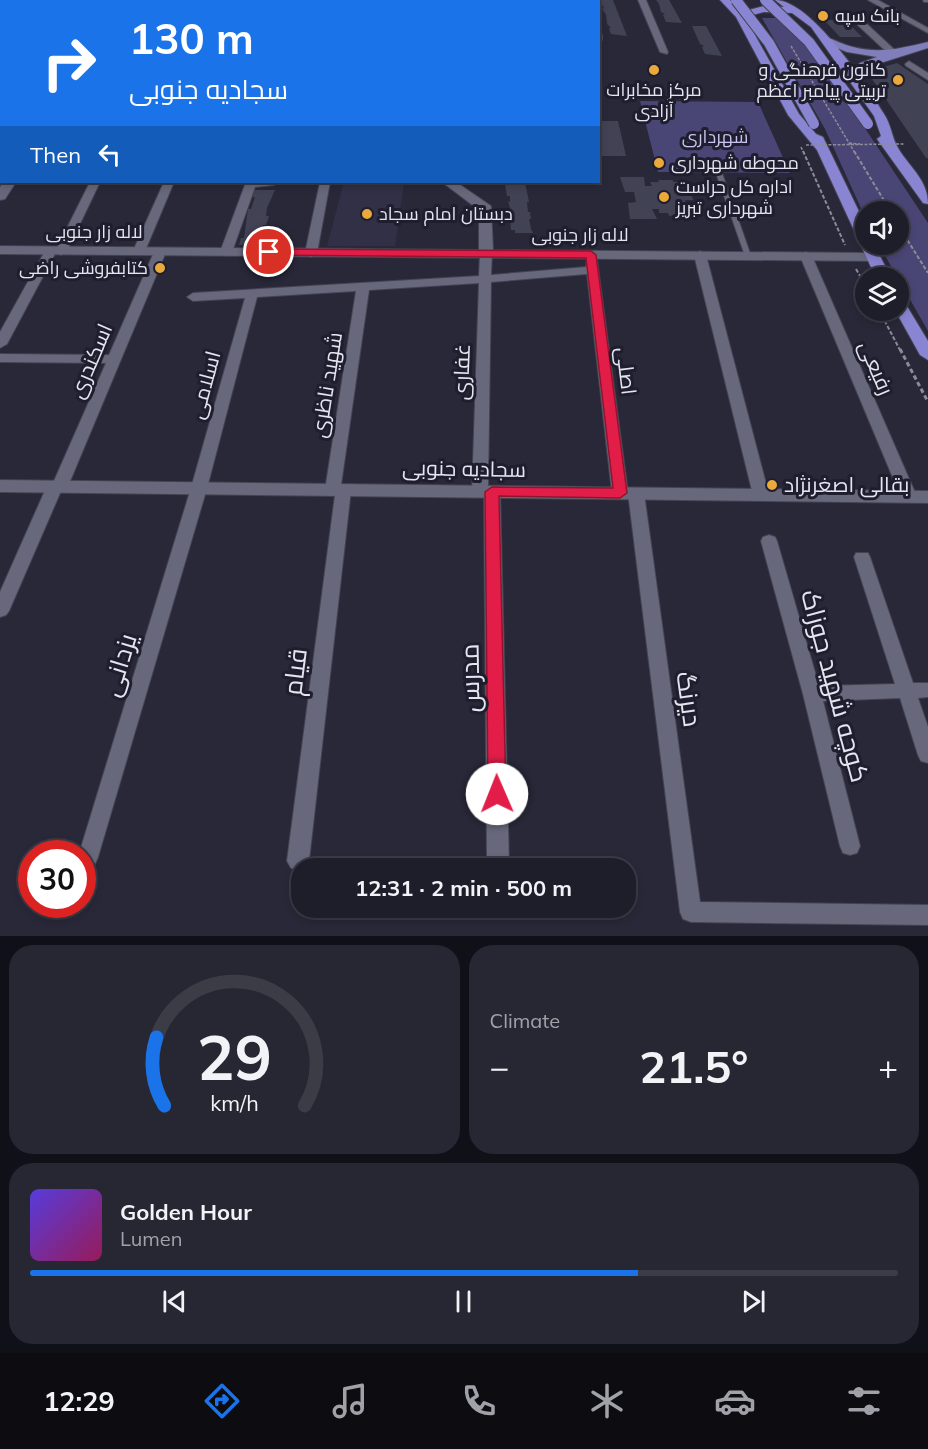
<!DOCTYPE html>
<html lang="en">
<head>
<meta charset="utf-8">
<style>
	body { margin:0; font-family:Mulish,Cairo,sans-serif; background:#262733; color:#f1f3f6; height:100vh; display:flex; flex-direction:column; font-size:22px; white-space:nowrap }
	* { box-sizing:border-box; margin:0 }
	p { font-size:20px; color:#a1a2a9 }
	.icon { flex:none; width:33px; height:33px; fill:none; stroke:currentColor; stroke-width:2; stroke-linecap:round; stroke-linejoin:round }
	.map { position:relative; height:936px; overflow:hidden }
	.side { display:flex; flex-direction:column; gap:9px; padding:9px; background:#101018; flex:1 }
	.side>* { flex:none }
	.banner { position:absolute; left:0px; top:0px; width:600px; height:183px; box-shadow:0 3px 9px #0003,0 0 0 2px #3c3c47; background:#1a73e8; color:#fff; overflow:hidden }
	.fabs { position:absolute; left:855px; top:201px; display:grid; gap:12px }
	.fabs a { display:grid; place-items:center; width:54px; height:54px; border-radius:50%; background:#1e1e2b; box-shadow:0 3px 9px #0003,0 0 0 2px #3c3c47; font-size:30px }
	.speed { position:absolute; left:18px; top:840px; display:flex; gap:12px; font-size:30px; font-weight:700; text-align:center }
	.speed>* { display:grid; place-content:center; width:78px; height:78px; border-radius:50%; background:#1e1e2b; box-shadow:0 3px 9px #0003,0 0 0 2px #3c3c47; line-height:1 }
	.speed .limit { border:9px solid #d22; background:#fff; color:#111 }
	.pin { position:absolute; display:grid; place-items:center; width:51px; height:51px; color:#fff; margin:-26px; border:3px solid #fff; border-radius:50%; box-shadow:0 2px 6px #0007 }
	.me { position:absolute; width:66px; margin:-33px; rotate:359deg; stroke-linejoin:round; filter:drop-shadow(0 0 4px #0008) }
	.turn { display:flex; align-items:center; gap:21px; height:126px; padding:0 30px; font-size:27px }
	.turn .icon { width:78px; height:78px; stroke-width:2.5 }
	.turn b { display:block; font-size:42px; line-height:51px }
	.then { display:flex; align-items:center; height:57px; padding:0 30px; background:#0003; gap:12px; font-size:22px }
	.big { font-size:45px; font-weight:700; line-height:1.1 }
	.side .card { flex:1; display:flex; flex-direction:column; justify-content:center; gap:9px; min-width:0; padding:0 21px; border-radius:24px; background:#262733 }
	.side .dial { align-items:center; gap:0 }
	.dial svg { height:156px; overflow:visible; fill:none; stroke:#3c3c47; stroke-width:7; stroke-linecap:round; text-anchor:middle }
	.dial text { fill:#f1f3f6; stroke:none }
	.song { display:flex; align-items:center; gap:18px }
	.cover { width:72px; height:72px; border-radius:9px; background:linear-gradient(135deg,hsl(250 70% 55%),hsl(330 70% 35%)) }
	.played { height:6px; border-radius:3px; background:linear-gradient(90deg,#1a73e8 70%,#3c3c47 70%) }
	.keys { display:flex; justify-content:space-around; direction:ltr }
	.heat { display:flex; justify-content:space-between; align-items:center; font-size:33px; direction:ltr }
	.side .tiles { flex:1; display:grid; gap:9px; grid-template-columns:1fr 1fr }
	.card:last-child { grid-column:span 2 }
	.trip { position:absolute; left:291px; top:858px; width:345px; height:60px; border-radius:24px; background:#1e1e2b; box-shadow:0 3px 9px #0003,0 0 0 2px #3c3c47; font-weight:700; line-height:60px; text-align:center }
	.tabs { display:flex; height:96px; justify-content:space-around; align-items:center; background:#0c0c11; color:#a1a2a9 }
	.tabs .icon { width:42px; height:42px }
	.tabs .on { color:#1a73e8 }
	.tabs b { font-size:27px; color:#f1f3f6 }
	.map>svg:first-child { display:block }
</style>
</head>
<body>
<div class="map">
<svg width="928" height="936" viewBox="0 0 928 936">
	<rect width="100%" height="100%" fill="#282839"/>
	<path fill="#313046" d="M 344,182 L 404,182 L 395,246 L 327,246 Z"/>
	<path fill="#494676" d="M 762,18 L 780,18 L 819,59 L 928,223 L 928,331 L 879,245 L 898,244 L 898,212 L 866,212 L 865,217 L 825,129 Z
		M 640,101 L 758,102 L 790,173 L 658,172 Z"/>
	<path fill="#424255" d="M 598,0 L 613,0 L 627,36 L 611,34 L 609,28 L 611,28 L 607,24 L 606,15 L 602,9 L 604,8 Z
		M 656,0 L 669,0 L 682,23 L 666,22 L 663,15 L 665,14 L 661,12 L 659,4 Z
		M 824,20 L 845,20 L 862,37 L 840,37 Z
		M 692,26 L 706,26 L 722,56 L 705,54 L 702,47 L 704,46 L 700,44 Z
		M 897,63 L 928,84 L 928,158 L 926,158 L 870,76 L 873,70 Z
		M 598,121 L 618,121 L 626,156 L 598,156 Z
		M 620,177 L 644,177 L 645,186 L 652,186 L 650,182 L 659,182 L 658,180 L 673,180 L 673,182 L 679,182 L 683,194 L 691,194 L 693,200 L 685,200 L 690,213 L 669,216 L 668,213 L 659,213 L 659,209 L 652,209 L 657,219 L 630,219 L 628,203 L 636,202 L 634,192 L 625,192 Z
		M 508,182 L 525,182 L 529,202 L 527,202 L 528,212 L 530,212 L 531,219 L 529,219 L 531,229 L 533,233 L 515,233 L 515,230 L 511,230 L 510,219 L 513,219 L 508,201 L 510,202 L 510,196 L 507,196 L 505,185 L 508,185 Z
		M 253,190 L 275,190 L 267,208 L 266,216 L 269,216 L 266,225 L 263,225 L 261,238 L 264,237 L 262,245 L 239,245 L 241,238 L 244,238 L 248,209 L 251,209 L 255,197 L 252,197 Z"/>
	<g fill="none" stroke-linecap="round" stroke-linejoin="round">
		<defs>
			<path id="service" d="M 719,171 L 722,173 L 751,256 L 750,257 L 748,258 L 745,256 L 716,173 Z"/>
			<path id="minor" d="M 86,0 L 94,0 L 94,2 L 86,2 Z
				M 149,0 L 157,0 L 157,2 L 149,2 Z
				M 222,0 L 230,0 L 231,2 L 223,2 Z
				M 269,0 L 277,0 L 277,2 L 269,2 Z
				M 354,0 L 362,0 L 363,2 L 355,2 Z
				M 457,0 L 465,0 L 467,2 L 458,2 Z
				M 584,0 L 592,0 L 593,2 L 585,2 Z
				M 638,0 L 646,0 L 668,52 L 667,54 L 660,52 Z
				M 868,0 L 878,0 L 928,28 L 928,33 Z
				M 923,0 L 928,0 L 928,2 L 924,2 Z
				M 849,13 L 855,13 L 897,52 L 897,56 L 891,56 L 849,17 Z
				M 598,33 L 602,35 L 602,40 L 598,40 Z
				M 909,61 L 928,73 L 928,80 L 906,66 L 905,64 Z
				M 90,182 L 100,182 L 67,251 L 61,255 L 56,252 L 7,344 L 0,348 L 0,332 L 45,251 L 51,247 L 56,250 Z
				M 164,182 L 174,182 L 145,251 L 139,255 L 135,253 L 133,251 Z
				M 246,182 L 279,182 L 274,185 L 255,187 L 232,252 L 226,256 L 222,254 L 220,252 Z
				M 320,182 L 330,182 L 317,253 L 311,257 L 305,253 Z
				M 160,248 L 166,252 L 68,486 L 61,491 L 9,611 L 6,615 L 0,617 L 0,592 L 47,486 L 54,481 L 106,363 L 0,362 L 0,354 L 109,355 L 154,252 Z
				M 486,250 L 492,254 L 491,275 L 586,267 L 587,257 L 595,257 L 597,260 L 628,493 L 620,498 L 612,493 L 587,274 L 491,282 L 488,488 L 497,488 L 500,492 L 509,864 L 506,868 L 490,868 L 487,864 L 484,495 L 475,495 L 472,491 L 479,283 L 369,290 L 341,485 L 348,486 L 351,490 L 309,861 L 305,868 L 298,870 L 291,868 L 287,861 L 335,495 L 328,494 L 325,490 L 356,291 L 257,297 L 207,488 L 98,857 L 95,864 L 88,866 L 82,864 L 82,854 L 79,854 L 191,488 L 245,298 L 193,301 L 187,297 L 193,293 L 479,276 L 480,254 Z
				M 700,251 L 706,255 L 769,495 L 761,500 L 753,495 L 694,255 Z
				M 806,252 L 812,256 L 917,497 L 914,501 L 904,501 L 901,497 L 800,256 Z
				M 636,488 L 644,493 L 700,902 L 928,905 L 928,925 L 691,922 L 683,919 L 680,912 L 628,493 Z
				M 769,535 L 775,537 L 777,541 L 819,686 L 895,684 L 854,557 L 856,553 L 868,553 L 870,557 L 913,683 L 928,683 L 928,697 L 918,698 L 928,727 L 928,763 L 921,761 L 918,755 L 900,698 L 823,701 L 860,846 L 857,853 L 850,855 L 843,853 L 840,846 L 803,694 L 761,541 L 763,537 Z"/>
			<path id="tertiary" d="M 0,119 L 2,119 L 2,125 L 0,125 Z
				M 4,182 L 16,182 L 5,199 L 0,200 L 0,187 Z
				M 442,182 L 456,182 L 491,206 L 493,250 L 873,253 L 880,257 L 873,261 L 0,254 L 0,246 L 479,250 L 479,210 Z
				M 0,480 L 928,491 L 928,503 L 0,492 Z"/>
			<path id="secondary" d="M 0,50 L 2,50 L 2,57 L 0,57 Z"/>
			<path id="primary" d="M 514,0 L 529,0 L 513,2 Z
				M 549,0 L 564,0 L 548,2 Z
				M 826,37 C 835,40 844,45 853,47 C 880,54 902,48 928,42 L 928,48 L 868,67 L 853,79 L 848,76 L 860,63 L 877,57 L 847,52 L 822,42 L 821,40 Z
				M 0,71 L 2,71 L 2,77 L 0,77 Z
				M 0,113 L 2,113 L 2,119 L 0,119 Z"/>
			<path id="trunk" d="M 720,0 L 730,0 L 741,12 L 764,6 L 784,7 L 775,0 C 811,0 866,84 884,114 C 891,124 892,138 898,148 C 910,168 928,180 928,204 L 923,203 L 877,139 L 881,136 L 874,116 L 811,27 L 792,13 L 764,12 L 745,17 L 799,114 L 816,134 L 823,137 L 866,226 L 866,244 L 874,244 L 891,278 L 876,278 L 817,150 L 788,115 L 736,17 Z
				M 898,299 L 905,303 L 928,341 L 928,360 L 920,355 L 895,310 L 898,310 Z"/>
		</defs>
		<use href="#service" stroke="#444351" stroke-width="2"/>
		<use href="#minor" stroke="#444351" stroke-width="2"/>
		<use href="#tertiary" stroke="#444351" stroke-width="2"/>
		<use href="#secondary" stroke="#444351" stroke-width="2"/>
		<use href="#primary" stroke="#444351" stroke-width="2"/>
		<use href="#trunk" stroke="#444351" stroke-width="2"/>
		<path stroke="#8b8b99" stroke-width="1.5" stroke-dasharray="3 1.5" stroke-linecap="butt" d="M 791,46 L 855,153
			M 849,143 L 860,144
			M 801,147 L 804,153"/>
		<path stroke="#8b8b99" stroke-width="2" stroke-dasharray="4 2" stroke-linecap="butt" d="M 803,151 L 845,245
			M 854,151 L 891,212
			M 898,225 L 928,273
			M 856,269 L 866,286
			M 879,310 L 900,350"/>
		<path stroke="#8b8b99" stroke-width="3" stroke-dasharray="4.5 3" stroke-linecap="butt" d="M 900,349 L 928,402"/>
		<use href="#service" fill="#68687c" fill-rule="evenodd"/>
		<use href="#minor" fill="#68687c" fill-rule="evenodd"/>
		<use href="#tertiary" fill="#68687c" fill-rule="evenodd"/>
		<use href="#secondary" fill="#68687c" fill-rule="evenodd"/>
		<use href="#primary" fill="#817ebc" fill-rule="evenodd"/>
		<use href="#trunk" fill="#8a85d2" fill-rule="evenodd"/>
		<defs>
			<path id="trunk-bridge" d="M 736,0 L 769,43 L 814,124
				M 765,0 L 809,42 L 868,124"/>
		</defs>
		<use href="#trunk-bridge" stroke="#444351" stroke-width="12" stroke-linecap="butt"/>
		<path stroke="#8b8b99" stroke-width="1.5" stroke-dasharray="3 1.5" stroke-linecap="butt" d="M 806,145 L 905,144"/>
		<use href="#trunk-bridge" stroke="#8a85d2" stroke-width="10"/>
	</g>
	<path fill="#e11d48" stroke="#92132f" stroke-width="1.5" d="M 269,249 L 591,251 L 596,255 L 627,493 L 620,498 L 499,496 L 506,794 L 504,800 L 497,802 L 491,800 L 488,794 L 485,492 L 492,487 L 613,488 L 586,258 L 265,255 L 263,252 Z"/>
	<g fill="#eca93b" stroke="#1e1e2e" stroke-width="2">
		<circle cx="823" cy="16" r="6"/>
		<circle cx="654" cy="70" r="6"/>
		<circle cx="898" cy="80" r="6"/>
		<circle cx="659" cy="163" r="6"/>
		<circle cx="664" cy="197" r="6"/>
		<circle cx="367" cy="214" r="6"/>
		<circle cx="160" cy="268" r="6"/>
		<circle cx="772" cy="485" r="6"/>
	</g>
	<g text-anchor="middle" stroke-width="6" stroke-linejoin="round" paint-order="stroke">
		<g font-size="18" fill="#e5e5f0" stroke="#1e1e2e" text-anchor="start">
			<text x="835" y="22">بانک سپه</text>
			<text x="886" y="76" text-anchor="end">کانون فرهنگی و<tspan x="886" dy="21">تربیتی پیامبر اعظم</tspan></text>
			<text x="654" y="96" text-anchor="middle">مرکز مخابرات<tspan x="654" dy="21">آزادی</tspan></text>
			<text x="671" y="169">محوطه شهرداری</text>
			<text x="676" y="193">اداره کل حراست<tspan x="676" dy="21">شهرداری تبریز</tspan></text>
			<text x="379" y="220">دبستان امام سجاد</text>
			<text x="148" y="274" text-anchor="end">کتابفروشی راضی</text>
		</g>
		<g font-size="18" fill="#c5c5ef" stroke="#1e1e2e">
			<text x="715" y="143">شهرداری</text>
		</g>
		<g font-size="18" fill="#e5e5f0" stroke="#1e1e2e">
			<text x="94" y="238">لاله زار جنوبی</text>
			<text x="580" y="241">لاله زار جنوبی</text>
		</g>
		<g font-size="21" fill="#e5e5f0" stroke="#1e1e2e">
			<text transform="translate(91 361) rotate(-67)" y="7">اسکندری</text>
			<text transform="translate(876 368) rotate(67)" y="7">رفیعی</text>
			<text transform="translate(626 371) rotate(83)" y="7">اصلی</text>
			<text transform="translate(462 372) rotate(-88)" y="7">غفاری</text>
			<text transform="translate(205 385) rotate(-75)" y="7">اسلامی</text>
			<text transform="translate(327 385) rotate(-81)" y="7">شهید ناظری</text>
			<text transform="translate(464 469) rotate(1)" y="7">سجادیه جنوبی</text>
		</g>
		<g font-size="21" fill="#e5e5f0" stroke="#1e1e2e" text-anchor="start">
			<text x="784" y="492">بقالی اصغرنژاد</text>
		</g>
		<g font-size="26" fill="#e5e5f0" stroke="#1e1e2e">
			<text transform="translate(119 665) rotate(-73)" y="9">یزدانی</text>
			<text transform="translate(295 672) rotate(-83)" y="9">قیام</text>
			<text transform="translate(470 678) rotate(-91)" y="9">مدرس</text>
			<text transform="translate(835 686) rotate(75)" y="9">کوچه شهید جوزاک</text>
			<text transform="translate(689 699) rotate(82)" y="9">دیرنگ</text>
		</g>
	</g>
</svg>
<div class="fabs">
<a><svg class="icon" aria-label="sound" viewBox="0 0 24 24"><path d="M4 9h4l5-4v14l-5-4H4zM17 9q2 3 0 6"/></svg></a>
<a><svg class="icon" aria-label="layers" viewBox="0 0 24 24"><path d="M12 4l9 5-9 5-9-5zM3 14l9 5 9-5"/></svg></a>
</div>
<div class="speed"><div class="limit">30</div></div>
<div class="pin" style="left:269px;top:252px;background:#d93025"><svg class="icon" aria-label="arrive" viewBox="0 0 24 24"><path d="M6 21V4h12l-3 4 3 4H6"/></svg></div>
<svg class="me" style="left:497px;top:794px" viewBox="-20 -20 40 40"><circle r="19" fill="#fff"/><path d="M0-13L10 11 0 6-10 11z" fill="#e11d48"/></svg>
<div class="trip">12:31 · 2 min · 500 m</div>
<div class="banner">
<div class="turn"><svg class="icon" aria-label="right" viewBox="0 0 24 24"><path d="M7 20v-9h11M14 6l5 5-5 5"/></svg><div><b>130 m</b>سجادیه جنوبی</div></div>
<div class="then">Then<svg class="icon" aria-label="left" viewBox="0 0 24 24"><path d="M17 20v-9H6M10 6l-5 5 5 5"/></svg></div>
</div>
</div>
<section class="side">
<div class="tiles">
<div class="card dial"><svg viewBox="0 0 100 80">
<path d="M14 69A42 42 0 1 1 86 69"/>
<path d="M14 69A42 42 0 0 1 10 34" stroke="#1a73e8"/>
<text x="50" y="56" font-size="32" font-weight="700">29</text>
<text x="50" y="72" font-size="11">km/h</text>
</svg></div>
<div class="card"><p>Climate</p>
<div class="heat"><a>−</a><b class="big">21.5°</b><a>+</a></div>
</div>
<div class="card">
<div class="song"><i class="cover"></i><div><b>Golden Hour</b><p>Lumen</p></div></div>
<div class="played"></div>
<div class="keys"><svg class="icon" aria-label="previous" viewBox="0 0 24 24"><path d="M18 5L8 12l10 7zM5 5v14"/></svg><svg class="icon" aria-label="pause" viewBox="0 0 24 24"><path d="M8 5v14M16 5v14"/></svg><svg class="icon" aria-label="next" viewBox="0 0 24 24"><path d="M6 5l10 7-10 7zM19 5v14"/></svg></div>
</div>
</div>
</section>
<nav class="tabs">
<b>12:29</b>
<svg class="icon on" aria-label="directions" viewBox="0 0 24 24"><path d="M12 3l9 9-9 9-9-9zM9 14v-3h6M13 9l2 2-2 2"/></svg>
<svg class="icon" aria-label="music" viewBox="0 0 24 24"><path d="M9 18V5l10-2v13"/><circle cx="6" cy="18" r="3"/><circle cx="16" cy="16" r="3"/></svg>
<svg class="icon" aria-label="phone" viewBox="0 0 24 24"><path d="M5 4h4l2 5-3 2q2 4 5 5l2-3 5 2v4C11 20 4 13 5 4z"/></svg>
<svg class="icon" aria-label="climate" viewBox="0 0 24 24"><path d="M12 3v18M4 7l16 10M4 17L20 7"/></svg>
<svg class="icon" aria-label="car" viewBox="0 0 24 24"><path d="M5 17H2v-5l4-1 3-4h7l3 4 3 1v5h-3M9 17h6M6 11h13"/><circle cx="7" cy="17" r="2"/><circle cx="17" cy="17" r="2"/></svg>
<svg class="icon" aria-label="filters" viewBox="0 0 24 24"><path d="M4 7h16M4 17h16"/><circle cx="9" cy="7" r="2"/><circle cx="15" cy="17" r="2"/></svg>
</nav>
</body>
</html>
